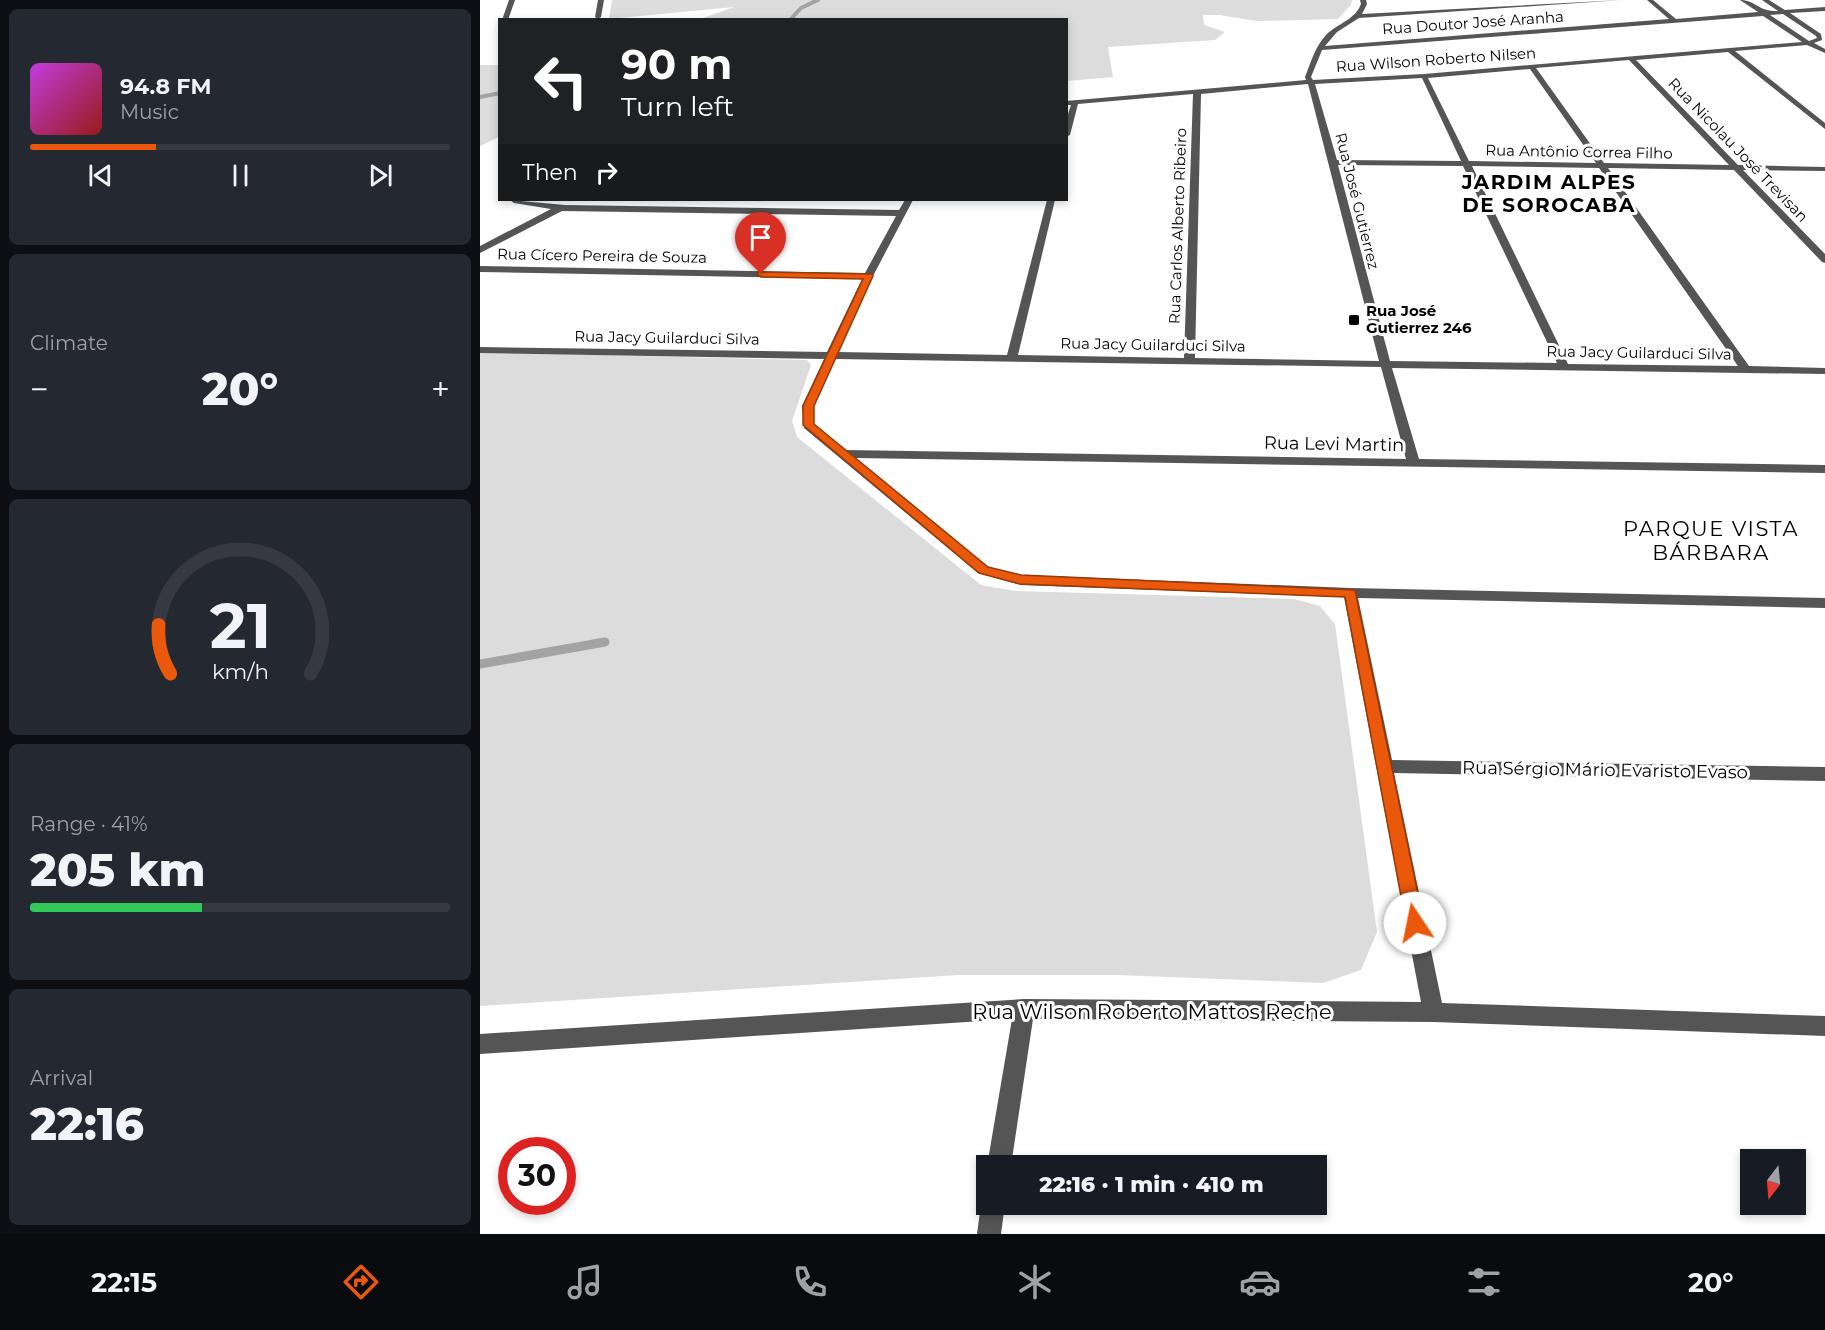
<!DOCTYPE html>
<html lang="en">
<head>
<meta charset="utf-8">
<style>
	body { margin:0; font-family:Montserrat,sans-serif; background:#242831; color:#f1f3f6; height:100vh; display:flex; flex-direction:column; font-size:22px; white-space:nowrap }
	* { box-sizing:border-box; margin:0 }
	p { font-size:20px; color:#9ea1a6 }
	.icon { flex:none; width:33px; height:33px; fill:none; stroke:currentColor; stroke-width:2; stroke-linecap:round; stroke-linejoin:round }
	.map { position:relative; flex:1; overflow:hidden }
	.drawer { display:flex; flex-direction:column; gap:9px; padding:9px; background:#0d0f14; width:480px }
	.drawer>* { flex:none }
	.banner { position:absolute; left:18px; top:18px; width:570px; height:183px; border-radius:0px; box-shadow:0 3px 9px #0003; background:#202124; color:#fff; overflow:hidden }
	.needle { width:39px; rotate:196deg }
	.fabs { position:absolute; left:1260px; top:1149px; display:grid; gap:12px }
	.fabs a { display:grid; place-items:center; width:66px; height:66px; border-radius:0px; background:#171b24; box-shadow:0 3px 9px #0003; font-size:30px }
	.speed { position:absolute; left:18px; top:1137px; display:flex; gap:12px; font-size:30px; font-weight:700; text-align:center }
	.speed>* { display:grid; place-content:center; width:78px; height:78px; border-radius:50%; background:#171b24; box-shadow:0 3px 9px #0003; line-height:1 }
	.speed .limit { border:9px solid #d22; background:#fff; color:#111 }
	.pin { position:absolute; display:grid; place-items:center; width:51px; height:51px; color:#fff; margin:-62px -26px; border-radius:50% 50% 50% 0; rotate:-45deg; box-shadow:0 0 6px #0007 }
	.pin .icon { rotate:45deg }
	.me { position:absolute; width:66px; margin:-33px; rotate:349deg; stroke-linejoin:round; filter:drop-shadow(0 0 4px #0008) }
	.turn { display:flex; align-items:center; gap:21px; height:126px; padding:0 24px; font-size:27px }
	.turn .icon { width:78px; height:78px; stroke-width:2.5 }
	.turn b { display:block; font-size:42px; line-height:51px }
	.then { display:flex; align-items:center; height:57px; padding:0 24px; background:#0003; gap:12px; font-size:22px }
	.big { font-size:45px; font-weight:800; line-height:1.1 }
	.drawer .card { flex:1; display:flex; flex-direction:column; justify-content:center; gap:9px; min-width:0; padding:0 21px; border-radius:9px; background:#242831 }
	.drawer .dial { align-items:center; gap:0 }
	.dial svg { height:156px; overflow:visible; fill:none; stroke:#363941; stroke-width:7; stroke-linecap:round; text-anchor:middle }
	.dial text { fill:#f1f3f6; stroke:none }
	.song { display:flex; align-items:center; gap:18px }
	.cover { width:72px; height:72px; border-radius:9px; background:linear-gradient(135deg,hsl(290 70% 55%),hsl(0 70% 35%)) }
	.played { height:6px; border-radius:3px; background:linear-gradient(90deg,#ea580c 30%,#363941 30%) }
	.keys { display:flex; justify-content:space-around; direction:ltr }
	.heat { display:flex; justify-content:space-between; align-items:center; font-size:33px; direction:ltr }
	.charge { height:9px; border-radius:4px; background:linear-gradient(90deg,#34c759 41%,#363941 0) }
	.trip { position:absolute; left:496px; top:1155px; width:351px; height:60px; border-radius:0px; background:#171b24; box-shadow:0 3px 9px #0003; font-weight:800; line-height:60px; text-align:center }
	.tabs { display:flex; height:96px; justify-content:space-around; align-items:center; background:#090b0e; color:#9ea1a6 }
	.tabs .icon { width:42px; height:42px }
	.tabs .selected { color:#ea580c }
	.tabs b { font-size:27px; color:#f1f3f6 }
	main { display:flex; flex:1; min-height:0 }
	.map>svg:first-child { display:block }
</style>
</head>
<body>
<main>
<section class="drawer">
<div class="card">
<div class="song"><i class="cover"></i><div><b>94.8 FM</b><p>Music</p></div></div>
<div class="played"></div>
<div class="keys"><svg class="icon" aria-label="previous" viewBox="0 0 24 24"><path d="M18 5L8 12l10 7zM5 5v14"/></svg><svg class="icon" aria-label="pause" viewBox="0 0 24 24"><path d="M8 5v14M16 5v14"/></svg><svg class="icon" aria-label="next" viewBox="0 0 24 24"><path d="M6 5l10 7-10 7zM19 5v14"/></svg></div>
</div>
<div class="card"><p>Climate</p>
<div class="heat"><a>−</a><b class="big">20°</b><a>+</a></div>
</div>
<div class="card dial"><svg viewBox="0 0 100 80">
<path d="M14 69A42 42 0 1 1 86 69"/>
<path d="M14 69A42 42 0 0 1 8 44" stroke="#ea580c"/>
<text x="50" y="56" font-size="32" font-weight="700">21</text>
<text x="50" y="72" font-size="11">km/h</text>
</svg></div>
<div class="card"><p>Range · 41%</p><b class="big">205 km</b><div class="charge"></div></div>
<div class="card"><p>Arrival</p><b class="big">22:16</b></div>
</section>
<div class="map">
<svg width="1345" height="1234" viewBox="0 0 1345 1234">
	<rect width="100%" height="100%" fill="#fff"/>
	<path fill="#dcdcdc" d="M 132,0 L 872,0 L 871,5 L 858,19 L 776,21 L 740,15 L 723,15 L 724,25 L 745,32 L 735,40 L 628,47 L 633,77 L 587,81 L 586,20 L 220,19 L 254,7 L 129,19 Z
		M 0,65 L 20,65 L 19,137 L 0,146 Z
		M 0,352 L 327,360 L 331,365 L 312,421 L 317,437 L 501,585 L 535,591 L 814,599 L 840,606 L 855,624 L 897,932 L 881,970 L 843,983 L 637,975 L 478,975 L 0,1006 Z"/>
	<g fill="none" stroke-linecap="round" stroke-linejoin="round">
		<path stroke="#a3a3a3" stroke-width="4" d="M 310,20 L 321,8 L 338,0
			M 0,97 L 20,93"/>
		<path stroke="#a3a3a3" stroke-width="9" d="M 0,664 L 125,642"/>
		<path fill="#555" fill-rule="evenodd" d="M 29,0 L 35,0 L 28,20 L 22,20 Z
			M 118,0 L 124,0 L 121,17 L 118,19 L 115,17 Z
			M 880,0 L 886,0 L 887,4 L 882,14 L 1141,0 L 879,18 L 857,32 L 845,46 L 1189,19 L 1167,0 L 1173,0 L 1196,19 L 1278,12 L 1260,0 C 1276,0 1278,12 1298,11 L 1282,0 L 1289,0 L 1305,10 L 1345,7 L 1345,11 L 1310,13 L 1341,34 L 1342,40 L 1334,43 L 1345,49 L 1345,53 L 1327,45 L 1255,51 L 1345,123 L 1345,129 L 1248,52 L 1156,60 L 1258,165 L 1345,167 L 1345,171 L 1263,170 L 1345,254 L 1345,263 L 1342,262 L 1254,170 L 1128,168 L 1269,366 L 1345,368 L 1345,374 L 912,368 L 939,459 L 1345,465 L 1345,473 L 376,458 L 508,567 L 541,575 L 870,588 L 1345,598 L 1345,608 L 878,598 L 912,760 L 1345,767 L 1345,781 L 914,773 L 962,1003 L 1345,1016 L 1345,1036 L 953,1022 L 553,1019 L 531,1166 L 507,1166 L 532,1019 L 0,1054 L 0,1034 L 544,999 L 941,1002 L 864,597 L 541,585 L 498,573 L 324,428 L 322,406 L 344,359 L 0,353 L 0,347 L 347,352 L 382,279 L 0,272 L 0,266 L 385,273 L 416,216 L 82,211 L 0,253 L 0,246 L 71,209 L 34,203 L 30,200 L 85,205 L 419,210 L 425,200 L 433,200 L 393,276 L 358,352 L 527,355 L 567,200 L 575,200 L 538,355 L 704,358 L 713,94 L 598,104 L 590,135 L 586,137 L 586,120 L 591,105 L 586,105 L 586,101 L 826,80 L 825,77 C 831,62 835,47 846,35 C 858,23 875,20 881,4 ZM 1303,14 L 1336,36 L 1337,38 L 1329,41 L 1290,15 ZM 1283,16 L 1322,42 L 944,74 L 833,80 L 831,77 L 842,50 ZM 1149,60 L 1249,165 L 1124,163 L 1056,68 ZM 1050,69 L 1116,163 L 989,161 L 948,78 ZM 942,78 L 981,161 L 857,160 L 835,84 ZM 828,84 L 899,361 L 715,358 L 721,94 ZM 858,165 L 983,166 L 1077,363 L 910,361 ZM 992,166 L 1119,168 L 1258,366 L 1088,364 ZM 355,359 L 901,367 L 926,459 L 366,450 L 334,424 L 334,406 Z
			M 507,1195 L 507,1204 L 525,1204 L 521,1234 L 497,1234 L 501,1204 Z"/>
	</g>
	<path fill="#ea580c" stroke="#983908" stroke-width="1.5" d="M 278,272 L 392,274 L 393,276 L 334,406 L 334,424 L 508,567 L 541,575 L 875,590 L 944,923 L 942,928 L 935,930 L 929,928 L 926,923 L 865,597 L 540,584 L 499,573 L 323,425 L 323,406 L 383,279 L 281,277 L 277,274 Z"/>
	<rect fill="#000" stroke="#fff" stroke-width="2" x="868" y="314" width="12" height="12" rx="3"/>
	<g text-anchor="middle" stroke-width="6" stroke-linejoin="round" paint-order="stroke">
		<g font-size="15" fill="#000" stroke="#fff">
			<text transform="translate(993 23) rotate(-4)" y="5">Rua Doutor José Aranha</text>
			<text transform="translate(956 60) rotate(-4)" y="5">Rua Wilson Roberto Nilsen</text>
			<text transform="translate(1258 150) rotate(46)" y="5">Rua Nicolau José Trevisan</text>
			<text transform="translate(1099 152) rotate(1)" y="5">Rua Antônio Correa Filho</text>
			<text transform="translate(877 201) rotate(76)" y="5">Rua José Gutierrez</text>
			<text transform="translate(698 226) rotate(-88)" y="5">Rua Carlos Alberto Ribeiro</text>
			<text transform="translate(122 256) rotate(1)" y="5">Rua Cícero Pereira de Souza</text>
			<text transform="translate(187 338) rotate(1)" y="5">Rua Jacy Guilarduci Silva</text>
			<text transform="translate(673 345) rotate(1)" y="5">Rua Jacy Guilarduci Silva</text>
			<text transform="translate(1159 353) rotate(1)" y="5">Rua Jacy Guilarduci Silva</text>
		</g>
		<g font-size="15" font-weight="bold" fill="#000" stroke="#fff" text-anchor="start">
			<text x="886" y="316">Rua José<tspan x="886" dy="17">Gutierrez 246</tspan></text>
		</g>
		<g font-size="18" fill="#000" stroke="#fff">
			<text transform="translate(854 444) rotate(1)" y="6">Rua Levi Martin</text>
			<text transform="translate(1125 770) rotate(1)" y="6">Rua Sérgio Mário Evaristo Evaso</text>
		</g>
		<g font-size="20" font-weight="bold" letter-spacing="1.5" fill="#000" stroke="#fff">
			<text x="1069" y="189">JARDIM ALPES<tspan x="1069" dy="23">DE SOROCABA</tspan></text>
		</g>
		<g font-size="21" letter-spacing="1.5" fill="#000" stroke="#fff">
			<text x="1231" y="536">PARQUE VISTA<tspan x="1231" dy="24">BÁRBARA</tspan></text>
		</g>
		<g font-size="21" fill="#000" stroke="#fff">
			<text x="672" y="1019">Rua Wilson Roberto Mattos Reche</text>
		</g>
	</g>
</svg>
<div class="fabs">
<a><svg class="needle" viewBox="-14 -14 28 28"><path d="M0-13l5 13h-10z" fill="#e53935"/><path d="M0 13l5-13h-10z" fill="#9ea1a6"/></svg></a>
</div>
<div class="speed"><div class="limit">30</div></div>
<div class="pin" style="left:281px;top:274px;background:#d93025"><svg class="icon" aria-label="arrive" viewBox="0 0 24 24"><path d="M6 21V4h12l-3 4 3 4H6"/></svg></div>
<svg class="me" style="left:935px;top:923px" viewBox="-20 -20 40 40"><circle r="19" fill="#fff"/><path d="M0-13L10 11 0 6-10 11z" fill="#ea580c"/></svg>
<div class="trip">22:16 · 1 min · 410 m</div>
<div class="banner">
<div class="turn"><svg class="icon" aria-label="left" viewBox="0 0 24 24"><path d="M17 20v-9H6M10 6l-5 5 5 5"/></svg><div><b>90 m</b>Turn left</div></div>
<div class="then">Then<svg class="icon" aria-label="right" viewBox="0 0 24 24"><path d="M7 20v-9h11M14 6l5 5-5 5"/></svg></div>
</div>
</div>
</main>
<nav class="tabs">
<b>22:15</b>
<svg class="icon selected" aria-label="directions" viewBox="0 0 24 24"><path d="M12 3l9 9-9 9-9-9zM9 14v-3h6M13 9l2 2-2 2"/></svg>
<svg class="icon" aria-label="music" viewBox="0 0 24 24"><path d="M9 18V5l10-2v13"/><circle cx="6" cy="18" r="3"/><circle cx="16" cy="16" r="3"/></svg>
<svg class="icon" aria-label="phone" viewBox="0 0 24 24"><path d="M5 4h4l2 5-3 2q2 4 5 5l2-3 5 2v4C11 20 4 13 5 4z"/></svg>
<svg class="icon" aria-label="climate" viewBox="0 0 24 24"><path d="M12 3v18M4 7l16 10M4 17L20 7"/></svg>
<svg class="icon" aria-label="car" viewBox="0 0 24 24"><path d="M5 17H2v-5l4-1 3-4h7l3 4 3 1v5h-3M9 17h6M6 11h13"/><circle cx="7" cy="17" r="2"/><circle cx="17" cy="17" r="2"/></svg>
<svg class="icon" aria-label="filters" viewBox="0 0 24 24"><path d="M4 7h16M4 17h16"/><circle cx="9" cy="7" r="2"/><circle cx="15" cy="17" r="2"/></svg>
<b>20°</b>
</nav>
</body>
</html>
